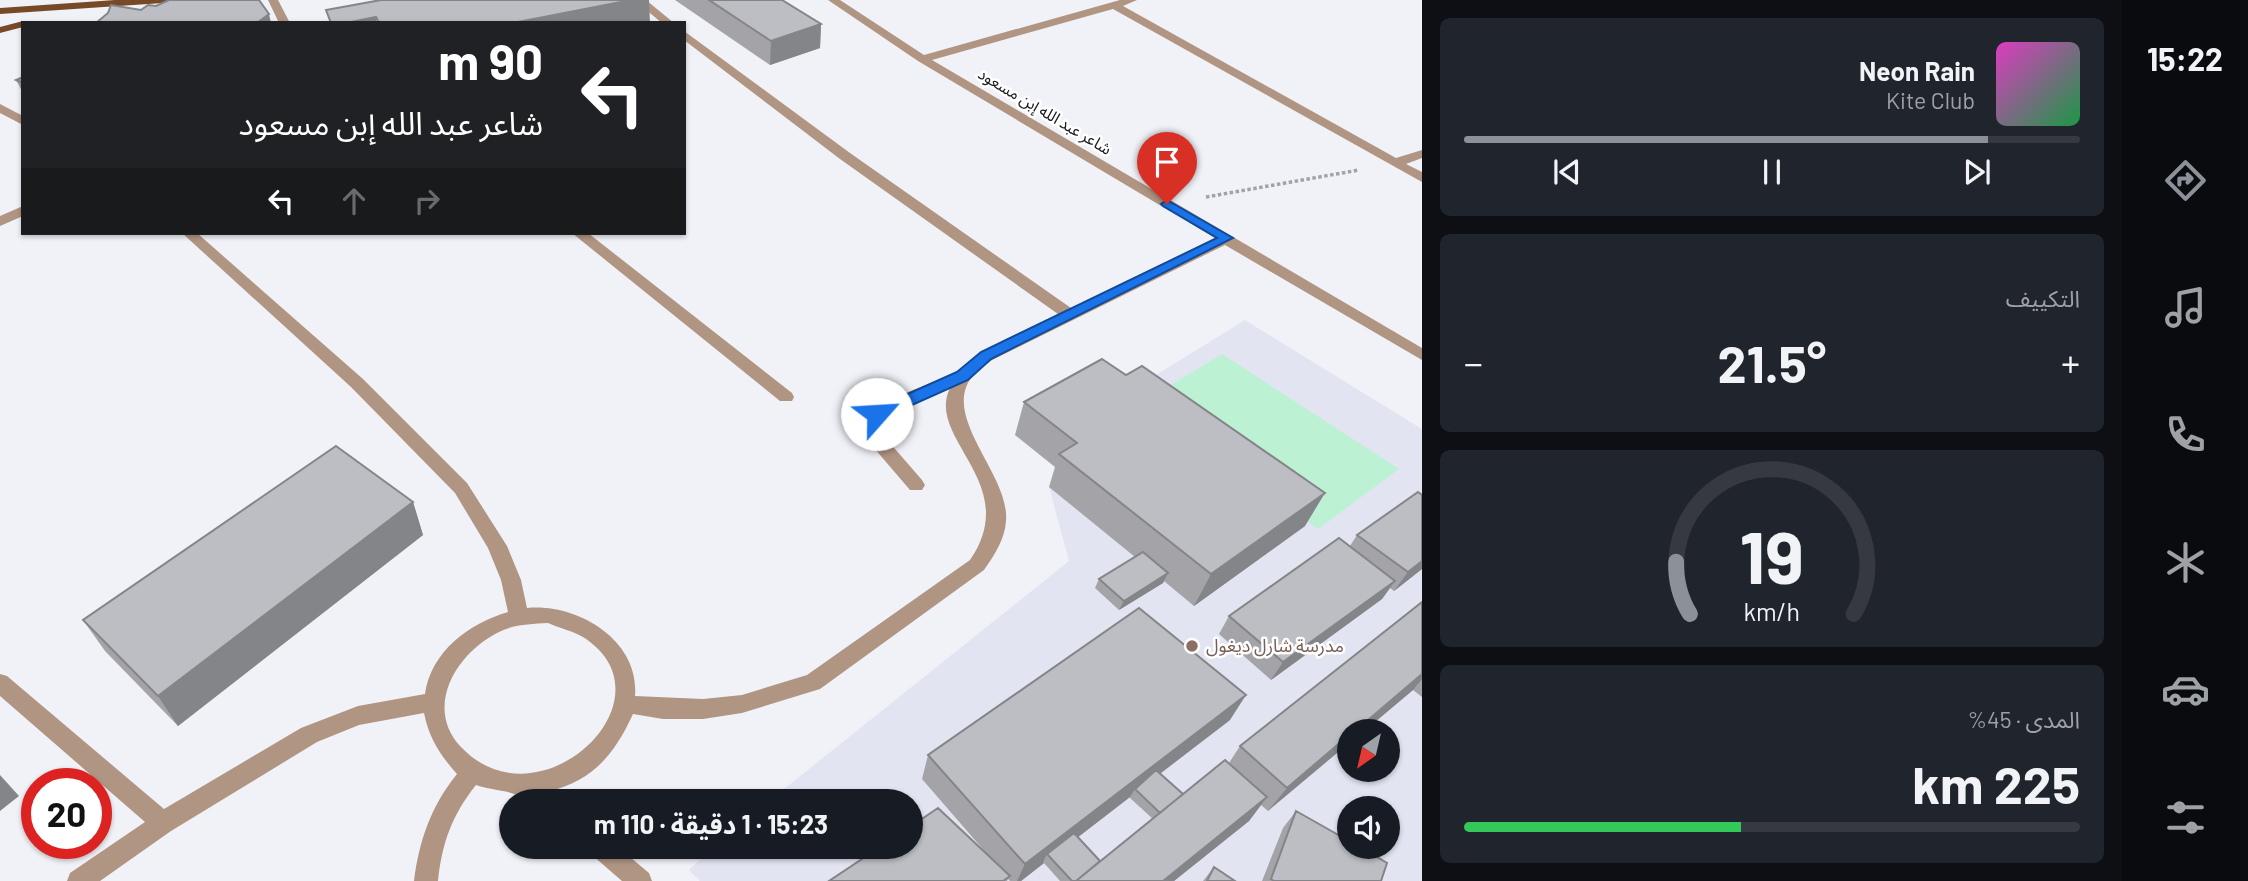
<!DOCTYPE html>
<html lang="ar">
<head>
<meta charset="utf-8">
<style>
	body { margin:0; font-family:Barlow,"Noto Sans Arabic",sans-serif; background:#20242c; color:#f1f3f6; direction:rtl; height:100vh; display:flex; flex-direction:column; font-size:26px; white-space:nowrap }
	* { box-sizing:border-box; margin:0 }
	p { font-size:23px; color:#9ea1a6 }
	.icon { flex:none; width:38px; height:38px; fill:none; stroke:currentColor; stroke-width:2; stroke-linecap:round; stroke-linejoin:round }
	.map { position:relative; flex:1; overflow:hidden; direction:ltr }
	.details { display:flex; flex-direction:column; gap:18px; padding:18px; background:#0d0f14; width:700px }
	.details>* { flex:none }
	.hud { position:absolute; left:21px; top:21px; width:665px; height:214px; border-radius:0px; box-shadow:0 2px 5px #0004; direction:rtl; background:#202124; color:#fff; overflow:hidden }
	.needle { width:46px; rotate:214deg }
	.buttons { position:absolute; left:1337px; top:719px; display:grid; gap:14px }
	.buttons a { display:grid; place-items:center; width:63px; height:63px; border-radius:50%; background:#171b24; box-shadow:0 2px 5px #0004; font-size:35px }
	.speed { position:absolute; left:21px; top:768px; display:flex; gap:14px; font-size:35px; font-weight:700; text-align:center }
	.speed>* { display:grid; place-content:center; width:91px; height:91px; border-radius:50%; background:#171b24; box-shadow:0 2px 5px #0004; line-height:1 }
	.speed .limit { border:10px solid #d22; background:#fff; color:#111 }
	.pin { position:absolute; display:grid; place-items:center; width:60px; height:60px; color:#fff; margin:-72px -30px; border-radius:50% 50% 50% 0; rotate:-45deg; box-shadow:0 0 7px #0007 }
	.pin .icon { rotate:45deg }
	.me { position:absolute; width:77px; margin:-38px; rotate:64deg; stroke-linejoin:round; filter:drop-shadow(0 0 5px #0008) }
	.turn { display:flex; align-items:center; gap:24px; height:147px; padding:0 28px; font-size:32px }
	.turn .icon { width:91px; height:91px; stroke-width:2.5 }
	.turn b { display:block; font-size:49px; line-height:60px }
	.lanes { display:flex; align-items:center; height:66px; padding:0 28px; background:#0003; justify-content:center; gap:35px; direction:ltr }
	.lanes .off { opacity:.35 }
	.big { font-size:52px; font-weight:700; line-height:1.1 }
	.details .widget { flex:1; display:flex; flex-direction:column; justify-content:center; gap:10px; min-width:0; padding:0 24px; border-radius:10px; background:#20242c }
	.details .dial { align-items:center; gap:0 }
	.dial svg { height:182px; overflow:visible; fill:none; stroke:#363941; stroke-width:7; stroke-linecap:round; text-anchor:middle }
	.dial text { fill:#f1f3f6; stroke:none }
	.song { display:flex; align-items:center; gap:21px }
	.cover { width:84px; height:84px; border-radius:10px; background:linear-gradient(135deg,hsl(310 70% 55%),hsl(140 70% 35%)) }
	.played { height:7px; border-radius:4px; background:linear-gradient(90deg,#8c9099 85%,#363941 85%) }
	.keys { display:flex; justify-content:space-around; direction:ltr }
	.heat { display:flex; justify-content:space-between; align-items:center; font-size:38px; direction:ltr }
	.charge { height:10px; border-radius:5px; background:linear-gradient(90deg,#34c759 45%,#363941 0) }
	.trip { position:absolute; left:499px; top:789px; width:424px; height:70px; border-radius:35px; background:#171b24; box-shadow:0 2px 5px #0004; font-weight:700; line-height:70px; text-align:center; direction:rtl }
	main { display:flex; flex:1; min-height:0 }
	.tab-bar { display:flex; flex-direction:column; width:126px; justify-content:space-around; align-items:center; background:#090b0e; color:#9ea1a6 }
	.tab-bar .icon { width:49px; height:49px }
	.tab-bar .active { color:#8c9099 }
	.tab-bar b { font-size:32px; color:#f1f3f6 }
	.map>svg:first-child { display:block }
</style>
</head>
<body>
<main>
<nav class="tab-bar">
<b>15:22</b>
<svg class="icon active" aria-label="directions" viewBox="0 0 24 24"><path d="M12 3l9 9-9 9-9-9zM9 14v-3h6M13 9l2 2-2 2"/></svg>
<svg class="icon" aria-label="music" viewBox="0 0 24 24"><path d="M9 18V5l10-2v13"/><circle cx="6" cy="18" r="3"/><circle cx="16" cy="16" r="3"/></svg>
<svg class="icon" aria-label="phone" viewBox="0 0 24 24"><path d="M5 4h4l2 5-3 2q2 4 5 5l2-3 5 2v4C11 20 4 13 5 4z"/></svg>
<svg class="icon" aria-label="climate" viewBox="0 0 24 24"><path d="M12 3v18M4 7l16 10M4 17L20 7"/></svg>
<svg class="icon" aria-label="car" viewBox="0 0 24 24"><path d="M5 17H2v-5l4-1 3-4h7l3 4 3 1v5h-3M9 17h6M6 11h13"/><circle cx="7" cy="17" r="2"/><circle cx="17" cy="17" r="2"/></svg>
<svg class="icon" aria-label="filters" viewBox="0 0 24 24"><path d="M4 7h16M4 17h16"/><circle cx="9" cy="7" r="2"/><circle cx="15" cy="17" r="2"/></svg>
</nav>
<section class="details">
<div class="widget">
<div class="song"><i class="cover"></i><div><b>Neon Rain</b><p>Kite Club</p></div></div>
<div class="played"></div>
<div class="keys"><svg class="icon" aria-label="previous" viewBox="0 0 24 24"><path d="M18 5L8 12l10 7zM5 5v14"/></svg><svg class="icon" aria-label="pause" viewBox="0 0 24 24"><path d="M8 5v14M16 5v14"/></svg><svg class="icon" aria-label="next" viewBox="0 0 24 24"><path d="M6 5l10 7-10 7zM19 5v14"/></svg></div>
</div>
<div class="widget"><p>التكييف</p>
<div class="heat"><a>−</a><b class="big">21.5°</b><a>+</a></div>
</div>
<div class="widget dial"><svg viewBox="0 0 100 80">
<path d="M14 69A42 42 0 1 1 86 69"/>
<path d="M14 69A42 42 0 0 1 8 46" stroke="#8c9099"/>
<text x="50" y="56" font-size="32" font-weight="700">19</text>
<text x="50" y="72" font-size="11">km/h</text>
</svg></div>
<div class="widget"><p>المدى · 45%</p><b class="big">225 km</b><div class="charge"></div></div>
</section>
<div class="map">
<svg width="1422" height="881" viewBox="0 0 1422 881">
	<rect width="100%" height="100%" fill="#f1f2f8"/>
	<path fill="#e2e4f1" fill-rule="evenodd" d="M 1245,320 L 1422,429 L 1422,881 L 700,881 L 689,870 L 713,847 L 910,847 L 910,802 L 769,801 L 1069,561 L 1049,487 L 1066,476 L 1015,435 L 1109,404 ZM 1349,732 L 1388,732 L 1388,770 L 1349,770 ZM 1349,808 L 1388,808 L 1388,847 L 1349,847 Z"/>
	<path fill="#bcf1d4" d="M 1222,354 L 1399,469 L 1318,529 L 1141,403 Z"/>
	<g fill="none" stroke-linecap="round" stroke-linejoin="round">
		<path stroke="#a2a3a8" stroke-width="3.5" stroke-dasharray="3.5 2.5" stroke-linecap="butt" d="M 1206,197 L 1359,170"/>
		<path fill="#b19583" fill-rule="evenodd" d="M 268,0 L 278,0 L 290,23 L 279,23 Z
			M 634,0 L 646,0 L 674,23 L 662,23 Z
			M 828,0 L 840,0 L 924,55 L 1120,0 L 1137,0 L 1123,6 L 1396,158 L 1422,150 L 1422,158 L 1406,164 L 1422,172 L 1422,182 L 1113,9 L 932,60 L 1422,348 L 1422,360 L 1225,245 L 992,360 C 985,365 976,371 971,378 C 942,419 1010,475 1006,521 C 1005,539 994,556 984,570 L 820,689 L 742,713 L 703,719 L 663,719 L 633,714 C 615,753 594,780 550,791 L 557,802 L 529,802 C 517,790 492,791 476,785 C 452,815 442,843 438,881 L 414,881 C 419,841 431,806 457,774 C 440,755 429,738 424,713 L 359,725 L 317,742 L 171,831 L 100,881 L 67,881 L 70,873 L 145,822 L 0,696 L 0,674 L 7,676 L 164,809 L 301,728 L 358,706 L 425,694 C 431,651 470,623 508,612 L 501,580 L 488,548 L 455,493 L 351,387 L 182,233 L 197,233 L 363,379 L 467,483 L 507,546 L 521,580 L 527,608 C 577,603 640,640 635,696 L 703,699 L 742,695 L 807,675 L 970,560 C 1023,483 925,439 950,388 L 890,412 L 882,422 L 883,435 L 922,480 L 925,485 L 922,490 L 910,490 L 868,441 L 864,421 L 878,404 L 958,372 L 980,352 L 1058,314 L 840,159 L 684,40 L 684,31 L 850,153 L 1071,308 L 1215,238 L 918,61 ZM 548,623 C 559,628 573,631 583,637 C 679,698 539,830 461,747 C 421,705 461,646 506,629 C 519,624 534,624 548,623 Z
			M 0,104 L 23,116 L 23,125 L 0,113 Z
			M 23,206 L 23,216 L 0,226 L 0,216 Z
			M 572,233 L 588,233 L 792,393 L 794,397 L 792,401 L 780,401 Z
			M 588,847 L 618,847 L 649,873 L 652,881 L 622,881 L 592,855 Z"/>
		<path fill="#784927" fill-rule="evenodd" d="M 115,0 L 168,0 L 163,3 L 0,14 L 0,8 Z
			M 23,21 L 28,23 L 23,23 L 23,27 L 0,33 L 0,27 Z"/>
	</g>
	<path fill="#a3a3a8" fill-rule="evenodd" d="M 675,0 L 782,0 L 821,24 L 820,48 L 770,65 Z
		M 23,77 L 23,93 L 16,80 Z
		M 1024,402 L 1305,526 L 1194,606 L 1164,581 L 1163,583 L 1119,610 L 1095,588 L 1099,579 L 1135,557 L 1049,487 L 1055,467 L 1015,435 Z
		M 413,502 L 423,535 L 178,726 L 105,651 L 83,620 Z
		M 1357,535 L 1422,569 L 1394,591 L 1390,588 L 1382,599 L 1271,680 L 1219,634 L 1229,616 L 1350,546 Z
		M 1422,602 L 1422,697 L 1413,690 L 1363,732 L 1349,732 L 1268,811 L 1261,805 L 1249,821 L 1174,881 L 1060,881 L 1044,863 L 1021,881 L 1010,881 L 1008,879 L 1007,881 L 829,881 L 987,854 L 922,779 L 928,755 L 1230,720 L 1160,774 L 1183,794 L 1229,763 L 1240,746 ZM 1130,797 L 1130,798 L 1153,819 L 1100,861 L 1078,837 Z
		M 1296,811 L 1381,881 L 1262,881 L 1283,828 Z
		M 1214,867 L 1235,881 L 1203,881 Z"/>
	<path fill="#848588" d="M 631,0 L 649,0 L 650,23 L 513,23 Z
		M 269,14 L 271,23 L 257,23 Z
		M 376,17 L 377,23 L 346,23 Z
		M 821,24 L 820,48 L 770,65 L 771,41 Z
		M 1325,493 L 1305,526 L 1194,606 L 1211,574 Z
		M 413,502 L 423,535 L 178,726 L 158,696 Z
		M 1422,561 L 1422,569 L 1394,591 L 1408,572 Z
		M 1168,573 L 1163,583 L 1119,610 L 1124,601 Z
		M 1395,581 L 1382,599 L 1271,680 L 1283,662 Z
		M 1422,674 L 1422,679 L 1413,690 L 1363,732 L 1354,732 Z
		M 1246,695 L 1230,720 L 1137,791 L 1135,789 L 1130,797 L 1051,858 L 1047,854 L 1043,862 L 1044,863 L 1021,881 L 1017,881 L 1025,864 Z
		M 1349,735 L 1349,743 L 1268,811 L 1287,788 Z
		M 0,775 L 19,796 L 0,811 Z
		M 1267,797 L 1249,821 L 1174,881 L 1163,881 Z"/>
	<path fill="#bdbec3" stroke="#848588" stroke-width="2" d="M 169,0 L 259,0 L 269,14 L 257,23 L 96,23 L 108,13 L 111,5 L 141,10 L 148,5 L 156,6 Z
		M 381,0 L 631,0 L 513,23 L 379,23 L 376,17 L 346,23 L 331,23 L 326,10 Z
		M 709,0 L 782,0 L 821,24 L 771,41 Z
		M 23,77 L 23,83 L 16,80 Z
		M 1102,359 L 1126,375 L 1142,366 L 1325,493 L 1211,574 L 1059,454 L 1077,443 L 1024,402 Z
		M 336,446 L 413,502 L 158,696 L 83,620 Z
		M 1418,492 L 1422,495 L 1422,561 L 1408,572 L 1357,535 Z
		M 1339,538 L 1395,581 L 1283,662 L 1229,616 Z
		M 1143,552 L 1168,573 L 1124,601 L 1099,579 Z
		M 1422,602 L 1422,674 L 1354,732 L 1349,732 L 1349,735 L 1287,788 L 1240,746 Z
		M 1139,608 L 1246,695 L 1025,864 L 928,755 Z
		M 1225,760 L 1267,797 L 1163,881 L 1076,881 Z
		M 1156,770 L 1183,794 L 1160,813 L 1135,789 Z
		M 938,808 L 1010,876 L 1003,881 L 829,881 L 880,847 L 910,847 L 910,827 Z
		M 1296,811 L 1349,841 L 1349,847 L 1360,847 L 1387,863 L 1381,881 L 1274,881 L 1271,879 Z
		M 1074,833 L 1100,861 L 1076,881 L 1072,881 L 1047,854 Z
		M 1214,867 L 1235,881 L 1207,881 Z"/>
	<path fill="#1a73e8" stroke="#114b97" stroke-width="2" d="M 1167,200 L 1233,238 L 991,359 L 968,380 L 883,418 L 872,418 L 872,410 L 957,372 L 981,352 L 1217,238 L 1163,206 L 1161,204 Z"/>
	<circle fill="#8d6e63" stroke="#fff" stroke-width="2.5" cx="1192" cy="646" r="7"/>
	<g text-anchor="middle" stroke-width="5" stroke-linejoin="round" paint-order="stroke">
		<g font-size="16" fill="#191a1c" stroke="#fff">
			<text transform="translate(1045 111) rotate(31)" y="6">شاعر عبد الله إبن مسعود</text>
		</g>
		<g font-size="18" fill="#785e54" stroke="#fff" text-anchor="start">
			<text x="1206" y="652">مدرسة شارل ديغول</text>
		</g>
	</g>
</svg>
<div class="buttons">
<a><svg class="needle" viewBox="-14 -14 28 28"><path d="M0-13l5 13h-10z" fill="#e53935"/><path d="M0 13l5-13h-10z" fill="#9ea1a6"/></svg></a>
<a><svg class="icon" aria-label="sound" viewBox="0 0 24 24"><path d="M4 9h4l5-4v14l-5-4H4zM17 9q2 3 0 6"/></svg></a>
</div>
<div class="speed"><div class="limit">20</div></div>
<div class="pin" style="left:1167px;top:204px;background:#d93025"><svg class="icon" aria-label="arrive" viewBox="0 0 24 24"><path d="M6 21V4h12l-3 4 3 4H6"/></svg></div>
<svg class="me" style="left:877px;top:414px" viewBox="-20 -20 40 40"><circle r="19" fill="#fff"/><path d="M0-13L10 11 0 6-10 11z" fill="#1a73e8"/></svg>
<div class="trip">15:23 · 1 دقيقة · 110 m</div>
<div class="hud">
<div class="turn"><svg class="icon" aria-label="left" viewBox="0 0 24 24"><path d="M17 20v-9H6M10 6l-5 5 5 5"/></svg><div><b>90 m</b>شاعر عبد الله إبن مسعود</div></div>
<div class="lanes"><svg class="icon" aria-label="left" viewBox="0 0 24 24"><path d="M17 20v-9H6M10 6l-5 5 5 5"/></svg><svg class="icon off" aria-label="ahead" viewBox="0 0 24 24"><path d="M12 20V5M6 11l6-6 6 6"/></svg><svg class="icon off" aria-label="right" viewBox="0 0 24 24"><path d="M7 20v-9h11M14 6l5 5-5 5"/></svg></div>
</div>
</div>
</main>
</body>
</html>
